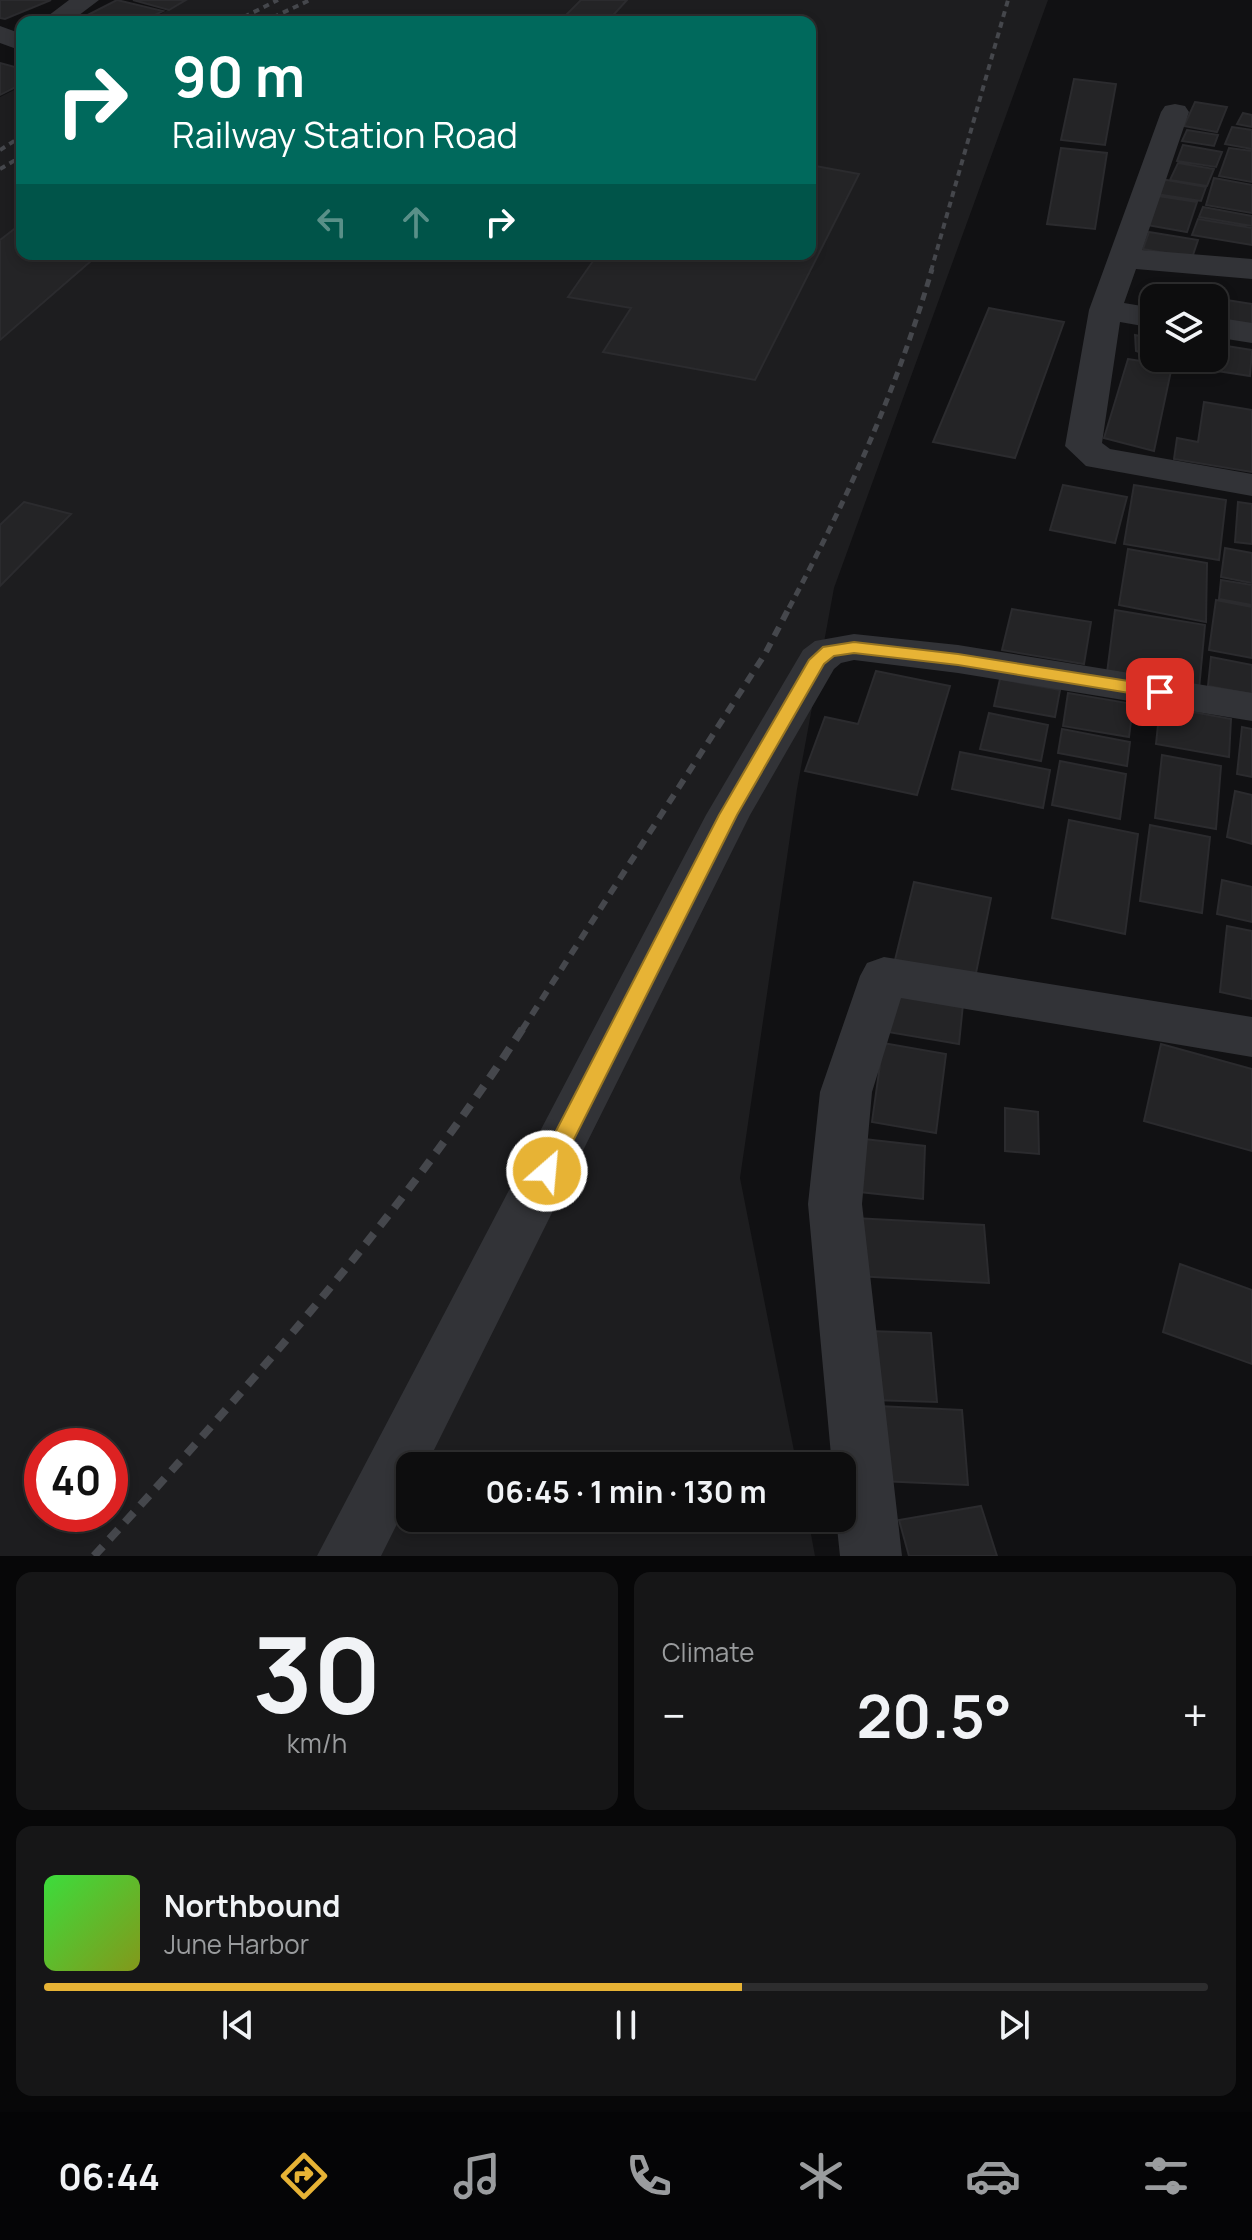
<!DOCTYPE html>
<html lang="en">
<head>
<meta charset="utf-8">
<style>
	body { margin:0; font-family:Manrope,sans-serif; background:#161617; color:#f1f3f6; height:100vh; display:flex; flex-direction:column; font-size:30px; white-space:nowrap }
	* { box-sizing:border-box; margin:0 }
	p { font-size:26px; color:#9a9c9e }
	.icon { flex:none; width:44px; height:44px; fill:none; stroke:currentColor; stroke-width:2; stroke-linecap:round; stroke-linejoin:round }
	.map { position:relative; height:1556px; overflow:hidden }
	.sheet { display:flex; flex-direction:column; gap:16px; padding:16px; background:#070708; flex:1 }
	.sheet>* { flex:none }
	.top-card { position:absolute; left:16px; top:16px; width:800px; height:244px; border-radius:16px; box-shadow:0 4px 12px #0003,0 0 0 2px #2d2d2e; background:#00695c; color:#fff; overflow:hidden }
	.tools { position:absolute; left:1140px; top:284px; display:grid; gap:16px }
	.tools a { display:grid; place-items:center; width:88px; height:88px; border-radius:16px; background:#0d0d0e; box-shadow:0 4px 12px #0003,0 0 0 2px #2d2d2e; font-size:40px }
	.speed { position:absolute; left:24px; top:1428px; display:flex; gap:16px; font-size:40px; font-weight:700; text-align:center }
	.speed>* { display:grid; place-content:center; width:104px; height:104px; border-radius:50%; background:#0d0d0e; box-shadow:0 4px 12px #0003,0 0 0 2px #2d2d2e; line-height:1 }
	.speed .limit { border:12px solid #d22; background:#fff; color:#111 }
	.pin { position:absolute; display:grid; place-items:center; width:68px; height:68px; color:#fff; margin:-34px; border-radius:16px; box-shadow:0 4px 12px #0006 }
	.me { position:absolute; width:88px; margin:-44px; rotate:27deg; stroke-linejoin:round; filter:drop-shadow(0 0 6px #0008) }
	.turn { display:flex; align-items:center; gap:28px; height:168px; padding:0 24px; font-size:36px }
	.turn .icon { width:104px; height:104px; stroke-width:2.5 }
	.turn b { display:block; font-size:56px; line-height:68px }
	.lanes { display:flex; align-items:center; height:76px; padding:0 24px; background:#0003; justify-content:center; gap:40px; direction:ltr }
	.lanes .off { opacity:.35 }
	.big { font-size:60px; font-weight:700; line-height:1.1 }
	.sheet .tile { flex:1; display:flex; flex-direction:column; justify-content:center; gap:12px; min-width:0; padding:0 28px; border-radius:16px; background:#161617 }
	.sheet .dial { align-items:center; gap:0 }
	.dial b { font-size:104px; line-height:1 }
	.song { display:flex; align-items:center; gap:24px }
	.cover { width:96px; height:96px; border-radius:12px; background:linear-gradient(135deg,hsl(120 70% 55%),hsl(70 70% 35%)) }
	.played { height:8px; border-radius:4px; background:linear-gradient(90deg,#e7b335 60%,#2d2d2e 60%) }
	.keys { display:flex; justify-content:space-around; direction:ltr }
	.heat { display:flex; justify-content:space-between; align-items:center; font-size:44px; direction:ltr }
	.sheet .tiles { flex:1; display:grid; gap:16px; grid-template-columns:1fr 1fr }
	.tile:last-child { grid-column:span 2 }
	.trip { position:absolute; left:396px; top:1452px; width:460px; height:80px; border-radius:16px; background:#0d0d0e; box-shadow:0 4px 12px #0003,0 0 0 2px #2d2d2e; font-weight:700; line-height:80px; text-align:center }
	.menu { display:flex; height:128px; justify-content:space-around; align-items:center; background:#050506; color:#9a9c9e }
	.menu .icon { width:56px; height:56px }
	.menu .active { color:#e7b335 }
	.menu b { font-size:36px; color:#f1f3f6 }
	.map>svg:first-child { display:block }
</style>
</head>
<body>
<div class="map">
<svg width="1252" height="1556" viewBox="0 0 1252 1556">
	<rect width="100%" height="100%" fill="#111113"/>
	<path fill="#1d1d1f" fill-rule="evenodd" d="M 187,0 L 1048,0 L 834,588 L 797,789 L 740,1178 L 797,1466 L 410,1466 L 410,1518 L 808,1518 L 815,1556 L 0,1556 L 0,97 L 22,86 L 22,254 L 810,254 L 810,22 L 145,22 ZM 42,1446 L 110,1446 L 110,1514 L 42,1514 Z"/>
	<path fill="#242426" stroke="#2b2b2e" stroke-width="2" d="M 0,0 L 51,0 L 5,19 L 0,18 Z
		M 117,0 L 163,11 L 141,22 L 74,22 Z
		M 133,0 L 186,0 L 169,10 Z
		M 581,0 L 627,0 L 607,22 L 564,17 Z
		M 0,63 L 22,69 L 22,84 L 0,95 Z
		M 1074,79 L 1116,84 L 1105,145 L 1061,140 Z
		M 1195,102 L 1227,107 L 1217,132 L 1184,126 Z
		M 1243,113 L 1252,115 L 1252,127 L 1237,124 Z
		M 1232,127 L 1252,130 L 1252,149 L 1225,144 Z
		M 1187,130 L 1218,135 L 1214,146 L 1182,141 Z
		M 1183,145 L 1222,152 L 1216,167 L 1177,161 Z
		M 1061,148 L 1107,153 L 1095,229 L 1047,224 Z
		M 1229,148 L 1252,151 L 1252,182 L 1219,176 Z
		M 1178,163 L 1214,169 L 1207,186 L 1170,180 Z
		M 810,165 L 859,174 L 755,380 L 603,352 L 631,308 L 568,297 L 598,254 L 810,254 Z
		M 1214,178 L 1252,185 L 1252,213 L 1206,205 Z
		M 1161,179 L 1206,187 L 1201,201 L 1156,194 Z
		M 1158,196 L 1197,202 L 1187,232 L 1147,225 Z
		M 1203,207 L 1252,216 L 1252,226 L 1199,217 Z
		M 1198,219 L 1252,228 L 1252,245 L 1192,235 Z
		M 22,223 L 22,254 L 99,254 L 0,340 L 0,240 Z
		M 1149,232 L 1198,240 L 1192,258 L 1143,249 Z
		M 1214,298 L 1252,304 L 1252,329 L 1214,323 Z
		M 989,308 L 1064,322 L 1015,458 L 933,442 Z
		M 1135,335 L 1154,339 L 1154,357 L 1136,351 Z
		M 1214,344 L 1252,350 L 1250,376 L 1184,366 L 1185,358 L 1214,358 Z
		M 1128,359 L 1172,366 L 1154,451 L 1104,438 Z
		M 1204,402 L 1252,410 L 1252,472 L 1174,459 L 1177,438 L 1198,442 Z
		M 1063,485 L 1127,497 L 1115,543 L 1050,530 Z
		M 1134,485 L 1226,500 L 1219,560 L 1124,544 Z
		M 24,502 L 71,514 L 0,586 L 0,525 Z
		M 1238,502 L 1252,504 L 1252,544 L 1235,542 Z
		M 1225,548 L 1252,553 L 1252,583 L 1221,577 Z
		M 1128,549 L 1207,563 L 1206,622 L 1119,605 Z
		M 1221,580 L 1252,585 L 1252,605 L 1219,599 Z
		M 1216,600 L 1252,607 L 1252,658 L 1209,650 Z
		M 1012,609 L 1091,622 L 1084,664 L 1002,650 Z
		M 1115,610 L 1205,625 L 1199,689 L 1107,673 Z
		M 1211,657 L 1252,665 L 1252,694 L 1208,686 Z
		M 876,671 L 950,686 L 917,795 L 805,771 L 825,717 L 858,724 Z
		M 1000,679 L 1060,690 L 1055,717 L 994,706 Z
		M 1068,693 L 1133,704 L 1129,737 L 1063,726 Z
		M 1160,706 L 1231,719 L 1229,757 L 1156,744 Z
		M 989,713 L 1048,725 L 1041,761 L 980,749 Z
		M 1242,727 L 1252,729 L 1252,777 L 1237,774 Z
		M 1062,729 L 1130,742 L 1127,766 L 1058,753 Z
		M 960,752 L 1050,770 L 1043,808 L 952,789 Z
		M 1162,755 L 1221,766 L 1216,829 L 1155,818 Z
		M 1060,761 L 1126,774 L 1120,819 L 1052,805 Z
		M 1235,791 L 1252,795 L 1252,844 L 1227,837 Z
		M 1069,820 L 1138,834 L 1125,934 L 1052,918 Z
		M 1150,825 L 1210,837 L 1202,913 L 1140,901 Z
		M 1222,880 L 1252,887 L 1252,922 L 1217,914 Z
		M 914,882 L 991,898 L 975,978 L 895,960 Z
		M 1227,926 L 1252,931 L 1252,999 L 1220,992 Z
		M 894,992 L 963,1004 L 959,1044 L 888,1032 Z
		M 883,1043 L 946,1054 L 936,1133 L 872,1122 Z
		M 1161,1044 L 1252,1069 L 1252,1151 L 1144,1121 Z
		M 1005,1108 L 1038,1112 L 1039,1154 L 1005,1151 Z
		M 864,1139 L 925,1146 L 923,1199 L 860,1192 Z
		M 854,1218 L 984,1225 L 989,1283 L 855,1276 Z
		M 1180,1264 L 1252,1290 L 1252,1364 L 1163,1332 Z
		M 867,1331 L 931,1333 L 937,1402 L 871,1400 Z
		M 877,1406 L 962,1410 L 968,1485 L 880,1481 Z
		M 981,1506 L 997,1556 L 909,1556 L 899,1520 Z"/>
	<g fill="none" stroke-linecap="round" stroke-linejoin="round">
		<path fill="#323337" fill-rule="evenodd" d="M 69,0 L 99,0 L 70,22 L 40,22 Z
			M 0,26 L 22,34 L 22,51 L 0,43 Z
			M 1175,104 L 1185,106 L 1189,112 L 1142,250 L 1252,259 L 1252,279 L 1136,269 L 1124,303 L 1154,308 L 1154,328 L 1120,322 L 1102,443 L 1110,449 L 1252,474 L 1252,496 L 1086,466 L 1065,446 L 1089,310 L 1161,112 L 1165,106 Z
			M 1214,317 L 1252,323 L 1252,343 L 1214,337 Z
			M 884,957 L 1252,1017 L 1252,1057 L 901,998 L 872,1092 L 862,1204 L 902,1556 L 840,1556 L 836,1518 L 842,1518 L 842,1466 L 832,1466 L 808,1204 L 820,1092 L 860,976 L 867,963 Z"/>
		<path fill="#323337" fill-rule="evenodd" d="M 854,634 L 958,645 L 1252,693 L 1252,721 L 958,673 L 854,660 L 841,663 L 834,669 L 750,815 L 426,1466 L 410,1466 L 410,1498 L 381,1556 L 317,1556 L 706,815 L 803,650 L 815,641 Z"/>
		<path stroke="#45474c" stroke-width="4" stroke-dasharray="6 5" stroke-linecap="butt" d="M 234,22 L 278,0
			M 263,22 L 310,0
			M 0,150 L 22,136
			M 0,169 L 22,156
			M 931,271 L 1008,0"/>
		<path stroke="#45474c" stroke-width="5" stroke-dasharray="8 6" stroke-linecap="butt" d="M 789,608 C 848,498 897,389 932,269"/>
		<path stroke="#45474c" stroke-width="6" stroke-dasharray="10 8" stroke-linecap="butt" d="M 522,1030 L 765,654 L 790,606"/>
		<path stroke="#45474c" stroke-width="8" stroke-dasharray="13 10" stroke-linecap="butt" d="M 94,1556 C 247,1389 399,1218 523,1028"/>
	</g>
	<path fill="#e7b335" stroke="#967422" stroke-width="2" d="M 854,642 L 958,654 L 1160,686 L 1168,692 L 1160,698 L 958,665 L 854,653 L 834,656 L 824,664 L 737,815 L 555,1177 L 539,1177 L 536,1171 L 539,1164 L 719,815 L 809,660 L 823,647 Z"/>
</svg>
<div class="tools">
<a><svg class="icon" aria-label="layers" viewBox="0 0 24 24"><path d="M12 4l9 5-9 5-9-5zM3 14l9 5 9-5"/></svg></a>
</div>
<div class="speed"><div class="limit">40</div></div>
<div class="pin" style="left:1160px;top:692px;background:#d93025"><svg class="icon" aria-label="arrive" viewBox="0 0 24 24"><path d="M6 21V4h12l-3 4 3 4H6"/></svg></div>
<svg class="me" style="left:547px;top:1171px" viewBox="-20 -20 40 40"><circle r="17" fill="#e7b335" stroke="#fff" stroke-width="3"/><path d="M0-11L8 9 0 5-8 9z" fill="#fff"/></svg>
<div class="trip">06:45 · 1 min · 130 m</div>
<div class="top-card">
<div class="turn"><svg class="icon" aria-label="right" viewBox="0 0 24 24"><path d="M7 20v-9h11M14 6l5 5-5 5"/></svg><div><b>90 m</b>Railway Station Road</div></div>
<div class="lanes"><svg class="icon off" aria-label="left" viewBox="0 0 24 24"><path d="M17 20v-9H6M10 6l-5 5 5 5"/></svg><svg class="icon off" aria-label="ahead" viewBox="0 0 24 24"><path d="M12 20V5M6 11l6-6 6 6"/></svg><svg class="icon" aria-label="right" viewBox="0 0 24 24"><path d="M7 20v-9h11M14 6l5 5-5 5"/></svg></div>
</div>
</div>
<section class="sheet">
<div class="tiles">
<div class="tile dial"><b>30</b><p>km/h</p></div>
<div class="tile"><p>Climate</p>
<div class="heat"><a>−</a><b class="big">20.5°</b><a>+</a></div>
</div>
<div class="tile">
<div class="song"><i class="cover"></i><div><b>Northbound</b><p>June Harbor</p></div></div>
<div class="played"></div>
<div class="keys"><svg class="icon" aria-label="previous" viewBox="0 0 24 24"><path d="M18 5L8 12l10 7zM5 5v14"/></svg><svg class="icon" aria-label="pause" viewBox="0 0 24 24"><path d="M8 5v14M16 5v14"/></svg><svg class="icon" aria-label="next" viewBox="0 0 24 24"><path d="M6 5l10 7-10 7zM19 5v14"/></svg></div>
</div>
</div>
</section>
<nav class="menu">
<b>06:44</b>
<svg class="icon active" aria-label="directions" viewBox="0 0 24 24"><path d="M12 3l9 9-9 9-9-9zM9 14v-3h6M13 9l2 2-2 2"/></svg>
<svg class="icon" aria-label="music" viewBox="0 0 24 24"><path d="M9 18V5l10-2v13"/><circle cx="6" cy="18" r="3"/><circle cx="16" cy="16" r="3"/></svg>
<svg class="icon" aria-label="phone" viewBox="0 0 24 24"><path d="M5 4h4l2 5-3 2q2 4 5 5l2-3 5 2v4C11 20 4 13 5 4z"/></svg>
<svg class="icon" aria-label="climate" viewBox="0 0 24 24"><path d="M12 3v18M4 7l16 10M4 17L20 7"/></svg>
<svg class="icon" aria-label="car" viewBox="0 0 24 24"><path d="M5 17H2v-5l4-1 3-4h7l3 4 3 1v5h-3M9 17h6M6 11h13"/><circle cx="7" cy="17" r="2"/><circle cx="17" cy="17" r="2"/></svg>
<svg class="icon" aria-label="filters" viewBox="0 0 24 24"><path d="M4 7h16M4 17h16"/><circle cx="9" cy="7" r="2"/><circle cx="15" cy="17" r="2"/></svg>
</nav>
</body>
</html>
